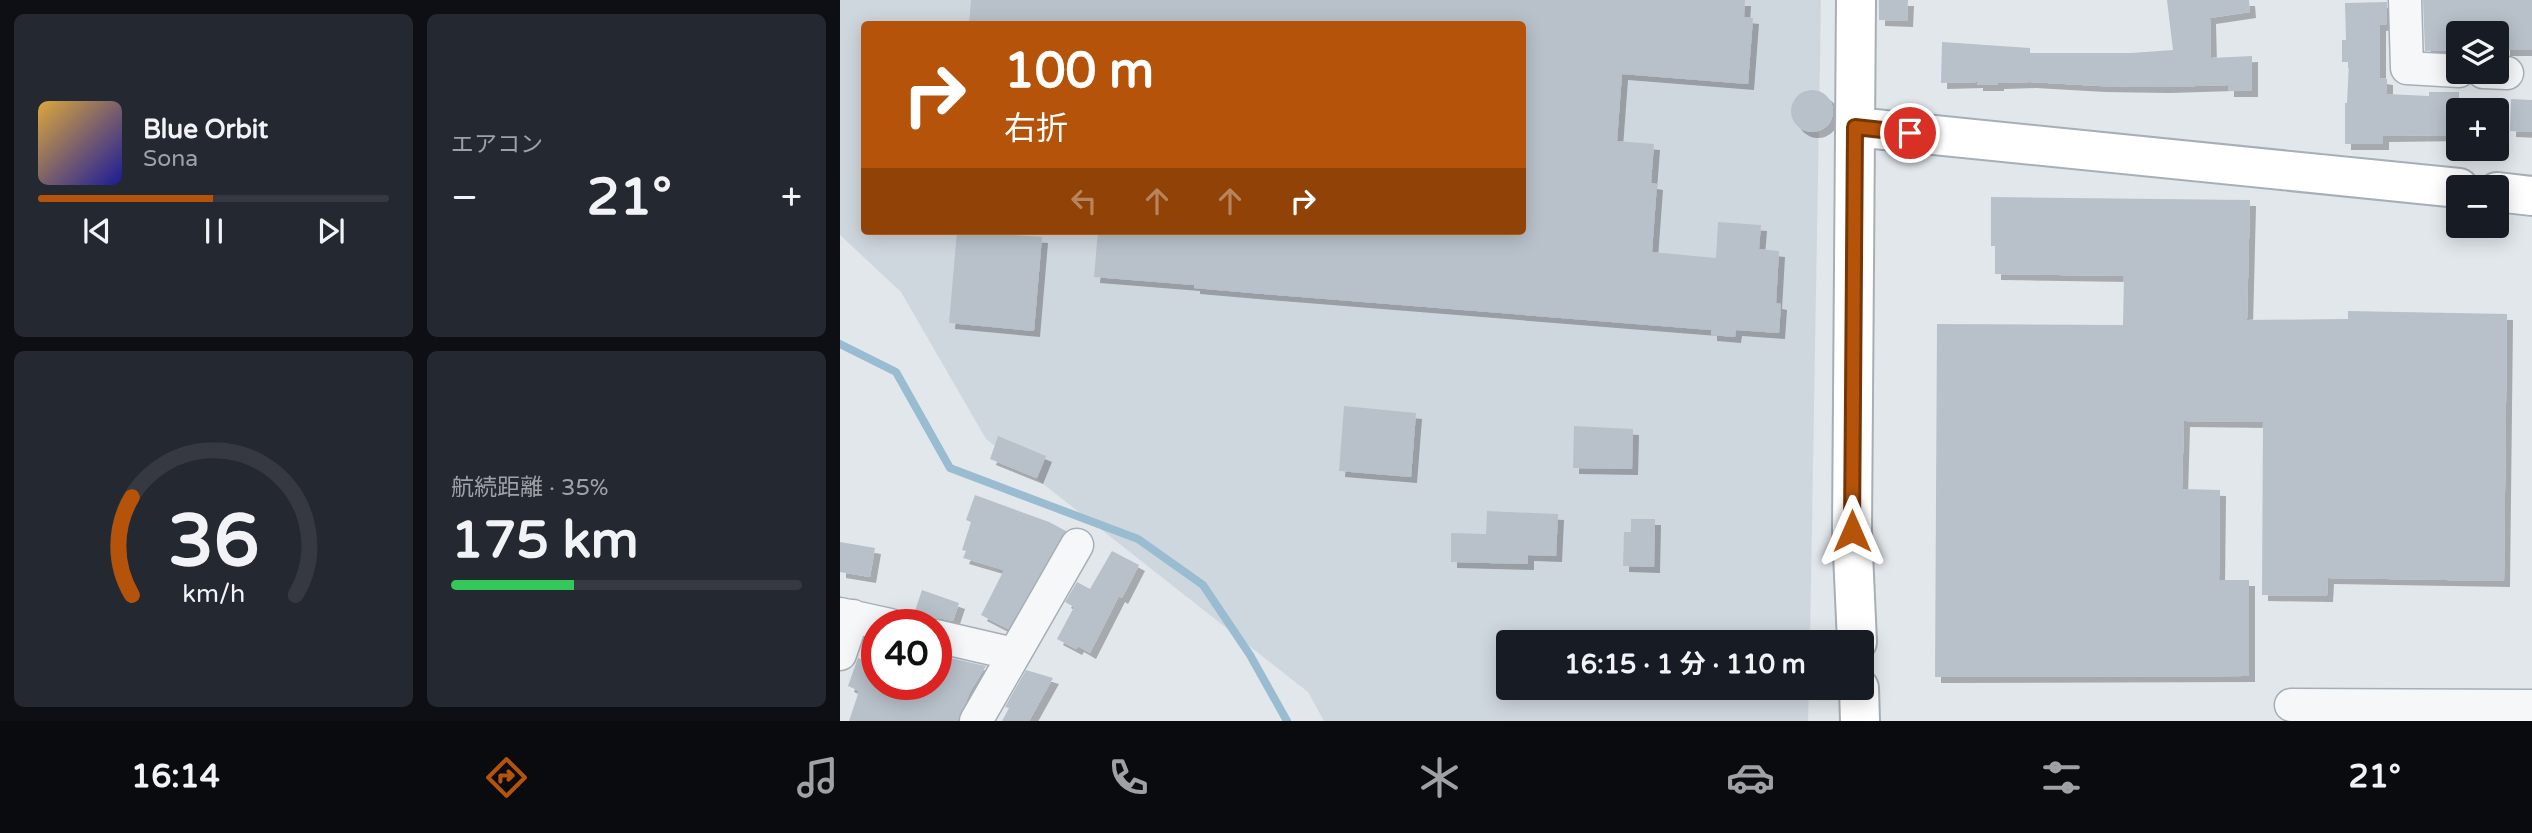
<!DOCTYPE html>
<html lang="ja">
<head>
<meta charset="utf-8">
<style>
	body { margin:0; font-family:"Varela Round","Noto Sans JP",sans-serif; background:#242831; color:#f1f3f6; height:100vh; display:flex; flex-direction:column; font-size:26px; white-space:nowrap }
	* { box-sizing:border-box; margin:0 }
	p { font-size:23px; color:#9ea1a6 }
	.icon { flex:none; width:38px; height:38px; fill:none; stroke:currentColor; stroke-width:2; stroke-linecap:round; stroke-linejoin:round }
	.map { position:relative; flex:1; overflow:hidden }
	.panel { display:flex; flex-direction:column; gap:14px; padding:14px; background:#0d0f14; width:840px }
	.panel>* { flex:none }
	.guide { position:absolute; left:21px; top:21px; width:665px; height:214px; border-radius:7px; box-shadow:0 4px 18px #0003; background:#b45309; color:#fff; overflow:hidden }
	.controls { position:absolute; left:1606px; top:21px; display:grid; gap:14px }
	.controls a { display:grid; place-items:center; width:63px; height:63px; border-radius:7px; background:#171b24; box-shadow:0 4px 18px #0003; font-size:35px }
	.speed { position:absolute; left:21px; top:609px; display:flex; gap:14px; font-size:35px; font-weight:700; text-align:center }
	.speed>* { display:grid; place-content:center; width:91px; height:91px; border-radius:50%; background:#171b24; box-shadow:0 4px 18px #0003; line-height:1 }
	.speed .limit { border:10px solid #d22; background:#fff; color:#111 }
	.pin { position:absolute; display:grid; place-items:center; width:60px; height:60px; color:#fff; margin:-30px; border:4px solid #fff; border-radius:50%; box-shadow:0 2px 7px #0007 }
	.me { position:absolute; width:77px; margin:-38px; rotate:0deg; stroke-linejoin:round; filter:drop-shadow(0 0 5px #0008) }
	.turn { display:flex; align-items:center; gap:24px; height:147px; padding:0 28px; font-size:32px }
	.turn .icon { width:91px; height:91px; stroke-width:2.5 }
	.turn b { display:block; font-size:49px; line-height:60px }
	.lanes { display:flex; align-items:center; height:66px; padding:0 28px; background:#0003; justify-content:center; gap:35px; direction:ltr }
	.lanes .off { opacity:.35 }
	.big { font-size:52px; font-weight:700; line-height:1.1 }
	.panel .widget { flex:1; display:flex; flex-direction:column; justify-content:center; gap:10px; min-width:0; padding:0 24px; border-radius:10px; background:#242831 }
	.panel .dial { align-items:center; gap:0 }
	.dial svg { height:182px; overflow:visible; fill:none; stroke:#363941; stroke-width:7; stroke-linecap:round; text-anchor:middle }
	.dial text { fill:#f1f3f6; stroke:none }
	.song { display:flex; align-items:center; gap:21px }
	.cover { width:84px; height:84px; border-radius:10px; background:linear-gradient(135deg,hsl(40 70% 55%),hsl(240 70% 35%)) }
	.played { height:7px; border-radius:4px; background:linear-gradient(90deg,#b45309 50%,#363941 50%) }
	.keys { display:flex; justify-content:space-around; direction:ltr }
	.heat { display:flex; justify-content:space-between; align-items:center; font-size:38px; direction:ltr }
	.charge { height:10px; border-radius:5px; background:linear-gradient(90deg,#34c759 35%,#363941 0) }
	.panel .tiles { flex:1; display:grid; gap:14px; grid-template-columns:repeat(2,1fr) }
	.trip { position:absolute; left:656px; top:630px; width:378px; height:70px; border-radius:7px; background:#171b24; box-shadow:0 4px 18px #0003; font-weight:700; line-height:70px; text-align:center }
	.menu { display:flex; height:112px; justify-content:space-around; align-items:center; background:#090b0e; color:#9ea1a6 }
	.menu .icon { width:49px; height:49px }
	.menu .on { color:#b45309 }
	.menu b { font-size:32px; color:#f1f3f6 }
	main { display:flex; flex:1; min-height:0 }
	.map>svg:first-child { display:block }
</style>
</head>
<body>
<main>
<section class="panel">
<div class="tiles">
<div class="widget">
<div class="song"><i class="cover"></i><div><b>Blue Orbit</b><p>Sona</p></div></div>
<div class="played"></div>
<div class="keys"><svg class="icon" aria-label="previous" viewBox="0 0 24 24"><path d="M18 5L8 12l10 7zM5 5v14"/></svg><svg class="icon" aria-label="pause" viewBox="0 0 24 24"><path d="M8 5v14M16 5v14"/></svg><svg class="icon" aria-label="next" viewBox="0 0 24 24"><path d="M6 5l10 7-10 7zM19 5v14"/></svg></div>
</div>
<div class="widget"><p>エアコン</p>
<div class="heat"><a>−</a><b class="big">21°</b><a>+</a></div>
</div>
<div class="widget dial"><svg viewBox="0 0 100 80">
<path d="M14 69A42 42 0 1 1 86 69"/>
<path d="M14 69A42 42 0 0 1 14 26" stroke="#b45309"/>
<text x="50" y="56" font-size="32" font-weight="700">36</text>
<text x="50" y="72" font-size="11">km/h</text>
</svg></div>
<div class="widget"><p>航続距離 · 35%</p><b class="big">175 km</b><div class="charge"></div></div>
</div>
</section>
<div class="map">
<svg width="1692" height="721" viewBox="0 0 1692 721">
	<defs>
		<filter id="shadow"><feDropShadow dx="6" dy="6" stdDeviation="0" flood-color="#0004"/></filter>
	</defs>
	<rect width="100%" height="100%" fill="#e2e7ec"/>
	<path fill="#cfd7de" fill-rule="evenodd" d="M 0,0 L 981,0 L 970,642 L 668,642 L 668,688 L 969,688 L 968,721 L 484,721 L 468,692 L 146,439 L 61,292 L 0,235 ZM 24,24 L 682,24 L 682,231 L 24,231 Z"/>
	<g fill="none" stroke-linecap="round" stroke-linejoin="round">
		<path stroke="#99bcd0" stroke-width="8" d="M 0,344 L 56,372 L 110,468 L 298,539 L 363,585 L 410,655 L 447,721"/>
	</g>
	<path fill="#b8c1ca" filter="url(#shadow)" d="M 131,0 L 905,0 L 904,17 L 913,18 L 908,84 L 782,74 L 777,141 L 814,144 L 811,183 L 817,184 L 812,252 L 876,258 L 878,222 L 921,225 L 919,249 L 939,251 L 936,303 L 941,304 L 939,333 L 896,330 L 895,337 L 871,335 L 871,330 L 436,295 L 354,288 L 354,285 L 254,277 L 258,231 L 682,231 L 682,24 L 129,24 Z
		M 1039,0 L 1068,0 L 1067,21 L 1039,20 Z
		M 1327,0 L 1409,0 L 1410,12 L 1370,18 L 1371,58 L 1412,56 L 1412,91 L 1388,91 L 1388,85 L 1324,87 L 1259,86 L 1190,82 L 1158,83 L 1158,85 L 1137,85 L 1137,82 L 1101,83 L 1102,42 L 1190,48 L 1190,53 L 1291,53 L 1333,50 Z
		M 1583,0 L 1692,0 L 1692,50 L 1664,50 L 1664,33 L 1619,33 L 1619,50 L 1585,51 Z
		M 1547,2 L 1547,24 L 1540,25 L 1540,78 L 1547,79 L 1547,94 L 1589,96 L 1589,92 L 1619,92 L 1619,135 L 1543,136 L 1543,144 L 1505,144 L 1505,103 L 1507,103 L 1509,62 L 1502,62 L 1502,40 L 1506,40 L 1505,3 Z
		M951 111a21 21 0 1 1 42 0a21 21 0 1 1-42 0Z
		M 1671,99 L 1692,100 L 1692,132 L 1670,131 Z
		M 1151,197 L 1410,200 L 1407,320 L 1508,319 L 1508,311 L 1667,314 L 1664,581 L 1488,578 L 1487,596 L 1422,595 L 1423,422 L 1344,421 L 1342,489 L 1380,490 L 1379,580 L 1409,580 L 1409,676 L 1095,677 L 1097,324 L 1283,325 L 1284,276 L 1155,274 L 1155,246 L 1151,246 Z
		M 117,231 L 202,237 L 194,331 L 109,323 Z
		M 504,406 L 576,413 L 571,477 L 499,471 Z
		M 734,426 L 793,429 L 792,469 L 733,468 Z
		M 158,436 L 206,456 L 197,478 L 150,459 Z
		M 135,495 L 209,522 L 226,531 L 168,629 L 141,615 L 164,570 L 123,558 L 126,551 L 122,550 L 131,522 L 126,520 Z
		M 647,511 L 718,514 L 716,556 L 688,555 L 688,564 L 611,562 L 611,533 L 646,534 Z
		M 791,519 L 815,519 L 814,567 L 783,566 L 784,532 L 791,532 Z
		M 0,542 L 35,548 L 30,577 L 0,572 Z
		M 272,551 L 299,565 L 282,598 L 279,596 L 250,653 L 238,646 L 236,649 L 217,639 L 234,607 L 225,602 L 237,582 L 250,589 Z
		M 82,590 L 119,603 L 113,621 L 99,618 L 89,619 L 74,614 Z
		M 96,655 L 146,666 L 130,692 L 118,721 L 9,721 L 19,691 L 8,686 L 18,658 L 37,665 L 37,684 L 96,684 Z
		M 186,670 L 213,678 L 189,721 L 162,721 L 169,708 L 165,707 Z"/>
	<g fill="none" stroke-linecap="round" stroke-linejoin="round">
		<defs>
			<path id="street" d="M 1565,0 L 1567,68 L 1619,71
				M 1643,72 L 1667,73
				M 0,614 L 50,625
				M 96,636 L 174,654
				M 0,654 L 13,616
				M 1451,705 L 1692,706
				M 136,721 L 237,545"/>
			<path id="secondary" d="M 1016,0 L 1012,531 L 1017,642
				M 1015,127 L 1619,188
				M 1657,192 L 1692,196
				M 1019,688 L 1020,721"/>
		</defs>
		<use href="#street" stroke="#a6afb7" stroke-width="35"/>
		<use href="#secondary" stroke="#a6afb7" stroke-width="42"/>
		<use href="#street" stroke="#f5f7f9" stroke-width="32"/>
		<use href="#secondary" stroke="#fff" stroke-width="38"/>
	</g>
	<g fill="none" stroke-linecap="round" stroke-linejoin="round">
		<defs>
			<path id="route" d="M 1012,531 L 1015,127 L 1070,133"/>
		</defs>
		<use href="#route" stroke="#753606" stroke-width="18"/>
		<use href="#route" stroke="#b45309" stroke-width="12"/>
	</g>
</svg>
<div class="controls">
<a><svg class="icon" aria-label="layers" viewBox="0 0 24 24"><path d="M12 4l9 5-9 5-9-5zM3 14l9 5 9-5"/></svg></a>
<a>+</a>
<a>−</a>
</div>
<div class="speed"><div class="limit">40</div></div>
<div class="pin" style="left:1070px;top:133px;background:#d93025"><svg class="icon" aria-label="arrive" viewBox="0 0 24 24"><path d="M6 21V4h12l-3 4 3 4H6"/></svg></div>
<svg class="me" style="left:1012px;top:531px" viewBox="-20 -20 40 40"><path d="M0-17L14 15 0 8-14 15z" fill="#b45309" stroke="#fff" stroke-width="4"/></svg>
<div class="trip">16:15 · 1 分 · 110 m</div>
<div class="guide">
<div class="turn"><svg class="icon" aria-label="right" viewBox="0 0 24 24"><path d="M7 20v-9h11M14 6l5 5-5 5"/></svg><div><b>100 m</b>右折</div></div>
<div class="lanes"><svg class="icon off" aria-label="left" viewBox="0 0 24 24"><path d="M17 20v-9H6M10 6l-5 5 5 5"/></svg><svg class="icon off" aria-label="ahead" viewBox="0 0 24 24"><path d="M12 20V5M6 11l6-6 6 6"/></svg><svg class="icon off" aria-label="ahead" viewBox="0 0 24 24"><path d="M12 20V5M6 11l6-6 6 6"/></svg><svg class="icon" aria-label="right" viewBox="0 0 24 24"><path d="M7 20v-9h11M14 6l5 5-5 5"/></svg></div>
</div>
</div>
</main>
<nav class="menu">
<b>16:14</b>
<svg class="icon on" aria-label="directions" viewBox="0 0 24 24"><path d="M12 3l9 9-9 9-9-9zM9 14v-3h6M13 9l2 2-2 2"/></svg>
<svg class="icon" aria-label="music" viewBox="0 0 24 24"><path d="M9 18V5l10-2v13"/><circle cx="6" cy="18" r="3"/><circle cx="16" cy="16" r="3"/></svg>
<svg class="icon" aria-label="phone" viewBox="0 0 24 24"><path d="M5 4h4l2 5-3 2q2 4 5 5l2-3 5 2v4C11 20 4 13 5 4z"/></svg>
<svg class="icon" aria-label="climate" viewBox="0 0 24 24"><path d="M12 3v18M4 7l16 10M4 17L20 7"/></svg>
<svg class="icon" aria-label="car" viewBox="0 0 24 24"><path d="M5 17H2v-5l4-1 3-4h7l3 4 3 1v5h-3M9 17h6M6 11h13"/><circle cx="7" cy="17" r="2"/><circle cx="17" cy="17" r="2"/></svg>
<svg class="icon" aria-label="filters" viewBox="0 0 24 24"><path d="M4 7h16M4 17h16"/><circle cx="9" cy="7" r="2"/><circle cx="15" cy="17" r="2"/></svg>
<b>21°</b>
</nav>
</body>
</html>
